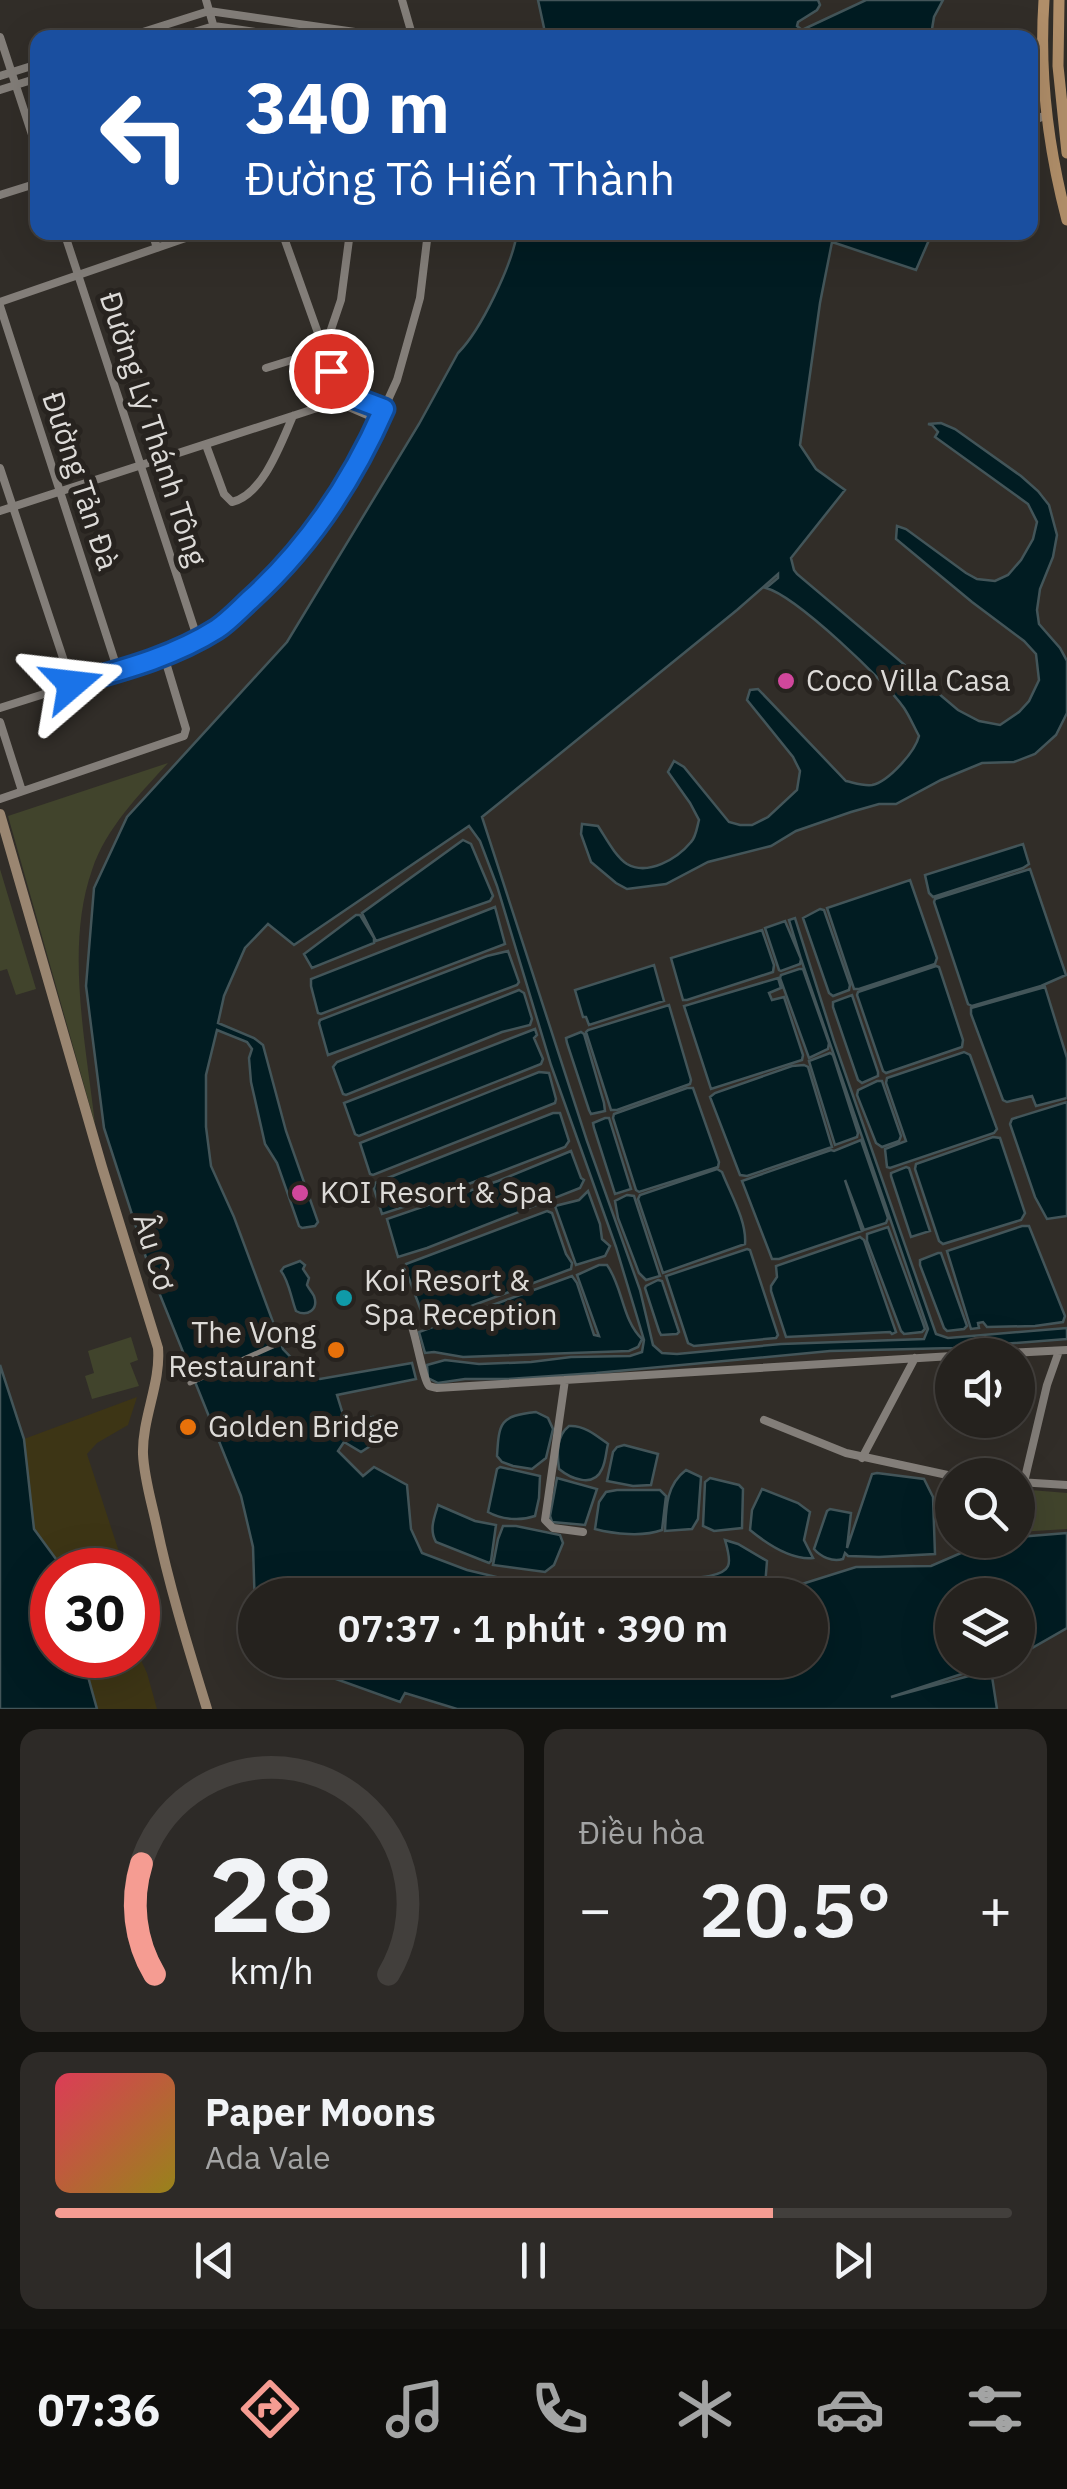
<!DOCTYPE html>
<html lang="vi">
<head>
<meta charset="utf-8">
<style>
	body { margin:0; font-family:"IBM Plex Sans",sans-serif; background:#2d2a27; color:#f1f3f6; height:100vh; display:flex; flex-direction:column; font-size:38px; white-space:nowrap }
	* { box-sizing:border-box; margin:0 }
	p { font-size:32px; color:#a3a4a4 }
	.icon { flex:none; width:55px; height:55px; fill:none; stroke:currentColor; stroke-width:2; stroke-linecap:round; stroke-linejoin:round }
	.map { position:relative; height:1709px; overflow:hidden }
	.details { display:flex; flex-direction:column; gap:20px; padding:20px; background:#141310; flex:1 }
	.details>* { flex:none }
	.hud { position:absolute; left:30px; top:30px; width:1008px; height:210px; border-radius:20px; box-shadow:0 10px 40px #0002,0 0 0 2px #423f3c; background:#1a4fa0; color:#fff; overflow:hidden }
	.tools { position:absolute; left:935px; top:1338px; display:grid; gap:20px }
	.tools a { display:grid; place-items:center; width:100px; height:100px; border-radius:50%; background:#25221e; box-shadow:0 10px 40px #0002,0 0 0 2px #423f3c; font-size:50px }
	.speed { position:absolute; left:30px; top:1548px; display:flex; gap:20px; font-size:50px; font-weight:700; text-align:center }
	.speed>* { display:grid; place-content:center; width:130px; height:130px; border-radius:50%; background:#25221e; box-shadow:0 10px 40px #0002,0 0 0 2px #423f3c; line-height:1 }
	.speed .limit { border:15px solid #d22; background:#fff; color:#111 }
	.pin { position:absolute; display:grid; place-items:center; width:85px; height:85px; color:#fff; margin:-42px; border:5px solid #fff; border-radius:50%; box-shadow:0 2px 10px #0007 }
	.me { position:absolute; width:110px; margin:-55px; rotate:73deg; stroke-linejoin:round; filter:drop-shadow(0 0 8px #0008) }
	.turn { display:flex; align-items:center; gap:35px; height:210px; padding:0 50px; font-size:45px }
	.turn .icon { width:130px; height:130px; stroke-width:2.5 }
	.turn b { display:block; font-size:70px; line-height:85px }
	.big { font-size:75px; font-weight:600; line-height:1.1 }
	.details .tile { flex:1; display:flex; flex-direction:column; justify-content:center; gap:15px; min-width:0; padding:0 35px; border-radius:20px; background:#2d2a27 }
	.details .dial { align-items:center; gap:0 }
	.dial svg { height:260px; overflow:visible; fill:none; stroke:#423f3c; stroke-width:7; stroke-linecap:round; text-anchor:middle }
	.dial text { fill:#f1f3f6; stroke:none }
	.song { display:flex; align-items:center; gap:30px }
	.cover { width:120px; height:120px; border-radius:15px; background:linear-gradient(135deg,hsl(350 70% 55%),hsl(50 70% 35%)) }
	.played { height:10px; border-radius:5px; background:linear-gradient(90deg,#f59c92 75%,#423f3c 75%) }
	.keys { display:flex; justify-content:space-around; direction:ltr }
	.heat { display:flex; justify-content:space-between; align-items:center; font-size:55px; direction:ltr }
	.details .tiles { flex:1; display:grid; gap:20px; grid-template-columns:1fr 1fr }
	.tile:last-child { grid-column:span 2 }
	.trip { position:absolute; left:238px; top:1578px; width:590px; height:100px; border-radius:50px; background:#25221e; box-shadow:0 10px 40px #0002,0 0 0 2px #423f3c; font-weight:600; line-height:100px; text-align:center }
	.dock { display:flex; height:160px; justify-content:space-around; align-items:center; background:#0f0e0c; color:#a3a4a4 }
	.dock .icon { width:70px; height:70px }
	.dock .active { color:#f59c92 }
	.dock b { font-size:45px; color:#f1f3f6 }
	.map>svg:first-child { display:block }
</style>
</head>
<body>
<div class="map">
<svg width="1067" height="1709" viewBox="0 0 1067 1709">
	<rect width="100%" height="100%" fill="#312d28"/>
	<path fill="#41442c" d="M 168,763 C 139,795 106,828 92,870 C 65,947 86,1044 95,1124 L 8,816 Z
		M 0,869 L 36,989 L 16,995 L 7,969 L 0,971 Z
		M 131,1337 L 138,1360 L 130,1363 L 139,1386 L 92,1399 L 85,1376 L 94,1373 L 88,1351 Z
		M 1018,1489 L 1067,1493 L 1067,1529 L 1018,1532 Z"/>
	<path fill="#3d3515" d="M 137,1397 L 128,1425 L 97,1443 L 87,1454 L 125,1570 L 64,1570 L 34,1529 L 24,1439 Z
		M 138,1654 L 147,1673 L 157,1709 L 97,1709 L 89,1680 L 88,1655 Z"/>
	<path fill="#011c22" stroke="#435559" stroke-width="2.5" d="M 538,0 L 818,0 L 820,5 L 817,10 L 798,22 L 797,26 L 802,30 L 866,0 L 943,0 L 934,17 L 931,35 L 933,38 L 546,37 Z
		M 912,232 L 929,240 L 916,270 L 832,242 L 820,303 L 800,445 L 816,469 L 845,490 L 791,558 L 794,570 L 797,574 L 958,710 L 979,721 L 1000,725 L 1019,712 L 1029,701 L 1039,680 L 1036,654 L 1024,641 L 972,602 L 896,539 L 897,526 L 906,529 L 966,573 L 977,579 L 995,581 L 1008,575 L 1021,560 L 1033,539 L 1037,522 L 1028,504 L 935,437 L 938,432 L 932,425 L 928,424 L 941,423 L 955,429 L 1021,476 L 1038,491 L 1049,505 L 1057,535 L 1053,557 L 1040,589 L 1037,610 L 1039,624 L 1060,648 L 1067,661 L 1067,713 L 1056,735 L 1035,754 L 1014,762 L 982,763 L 941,780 L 896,804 L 879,804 L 851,812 L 796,831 L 771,846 L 708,862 L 666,884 L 627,889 L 616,883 L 591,862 L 581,834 L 582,824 L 598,826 C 606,838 615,856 627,864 C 648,876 677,859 691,842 C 696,837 697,827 699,820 L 690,803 L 668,772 L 674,761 L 684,767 L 729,822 L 740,825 L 752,825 L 768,817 L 797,790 L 800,771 L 793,757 L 747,700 L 750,690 L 758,689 L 846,781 C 855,783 863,786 872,785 C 888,782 915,752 919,736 C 914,727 910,717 904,708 C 885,681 796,596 766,588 L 778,578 L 778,574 L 737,610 L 482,817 L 587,1141 L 640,1290 L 653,1345 L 662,1353 L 677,1354 L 781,1344 L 924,1339 L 928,1329 L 801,959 L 789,920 L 795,918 L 834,1041 L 936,1334 L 948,1338 L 1067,1328 L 1067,1339 L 953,1348 L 830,1351 L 596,1373 L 507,1379 L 465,1379 L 438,1383 L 428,1378 L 427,1365 L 445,1360 L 479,1364 L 531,1362 L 571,1357 L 630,1356 L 642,1352 L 644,1340 L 616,1247 L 551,1065 L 497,886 L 480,841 L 469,826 L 294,945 L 268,924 L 245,948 L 224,996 L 218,1023 L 254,1038 L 263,1045 L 286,1131 L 318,1222 L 315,1226 L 302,1228 L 299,1226 L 277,1163 L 265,1144 L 251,1082 L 249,1058 L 252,1049 L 247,1042 L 217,1030 L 206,1075 L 206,1127 L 211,1166 L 234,1217 L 283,1349 L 307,1374 L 320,1379 L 412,1363 L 416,1379 L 337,1395 L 346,1424 L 373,1417 L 386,1436 L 361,1452 L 344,1442 L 338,1451 L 363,1476 L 374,1467 L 407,1485 L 411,1529 L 422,1553 L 467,1570 L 571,1595 L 255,1595 L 255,1610 L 253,1547 L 241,1496 L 150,1270 L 104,1128 L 86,986 L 94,888 L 127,817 L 287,642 L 419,424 L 458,353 C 481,330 512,265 517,233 Z
		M 463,840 L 471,844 L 493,896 L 490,901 L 376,941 L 362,913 Z
		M 1023,844 L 1029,864 L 1023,868 L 933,897 L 929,893 L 925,875 Z
		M 1030,869 L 1066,975 L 1041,986 L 972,1006 L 968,1004 L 934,902 L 935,899 Z
		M 910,880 L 937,958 L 935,964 L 859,989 L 854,989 L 827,908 Z
		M 495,907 L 505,944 L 321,1014 L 318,1013 L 311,986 L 311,979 Z
		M 820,909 L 824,910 L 850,985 L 849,990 L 833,996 L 829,993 L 803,918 Z
		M 356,915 L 360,915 L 374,938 L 374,943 L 312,968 L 304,954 Z
		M 785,921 L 801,959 L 800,964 L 781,971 L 779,970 L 765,928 Z
		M 762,930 L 774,965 L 773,972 L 687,1000 L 683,1000 L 671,958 Z
		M 508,951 L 519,982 L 517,985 L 328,1055 L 319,1023 L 320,1020 L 487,956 Z
		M 654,965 L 664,1001 L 589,1025 L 586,1017 L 583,1017 L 575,990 Z
		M 936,966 L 939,967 L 963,1040 L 962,1047 L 886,1073 L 883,1071 L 857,995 L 858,992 Z
		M 799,969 L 803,969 L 829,1043 L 828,1049 L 809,1058 L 780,978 L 781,975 Z
		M 778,978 L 781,988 L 769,993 L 772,1000 L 784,997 L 803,1055 L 802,1060 L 711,1089 L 684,1006 Z
		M 1045,987 L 1067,1058 L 1067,1098 L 1036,1106 L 1032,1096 L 1007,1102 L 1003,1100 L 971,1014 L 971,1008 Z
		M 519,990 L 524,993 L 532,1019 L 530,1025 L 502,1032 L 346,1095 L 343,1094 L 333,1067 L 337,1062 Z
		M 852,995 L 878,1072 L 878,1076 L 862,1083 L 858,1080 L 833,1007 L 833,1002 Z
		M 669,1005 L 691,1080 L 690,1084 L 617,1110 L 611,1110 L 586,1032 L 588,1030 Z
		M 535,1029 L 537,1035 L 534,1038 L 543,1059 L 541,1064 L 359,1136 L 355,1134 L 344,1103 Z
		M 581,1032 L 584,1034 L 604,1103 L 605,1111 L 591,1114 L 589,1110 L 567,1043 L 566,1038 Z
		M 964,1052 L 970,1055 L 997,1129 L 994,1133 L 890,1168 L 887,1167 L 885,1149 L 906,1141 L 886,1083 L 887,1078 Z
		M 830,1053 L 833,1055 L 858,1133 L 857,1137 L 835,1145 L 809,1061 Z
		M 804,1065 L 808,1067 L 832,1147 L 747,1176 L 740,1175 L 710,1097 L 715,1093 L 792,1066 Z
		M 539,1072 L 549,1073 L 556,1099 L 555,1103 L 373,1175 L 370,1174 L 360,1143 Z
		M 877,1081 L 882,1081 L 901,1136 L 899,1141 L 882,1147 L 876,1143 L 857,1095 L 858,1090 Z
		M 687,1088 L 693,1088 L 719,1162 L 718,1167 L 639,1192 L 636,1190 L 613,1118 L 614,1114 Z
		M 1067,1102 L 1067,1216 L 1047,1219 L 1035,1197 L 1010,1124 L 1012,1119 Z
		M 553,1113 L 560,1113 L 569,1141 L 565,1147 L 437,1196 L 382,1214 L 374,1189 L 375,1183 Z
		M 605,1118 L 609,1118 L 631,1189 L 615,1194 L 594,1128 L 593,1123 Z
		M 993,1137 L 1000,1138 L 1025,1213 L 1021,1220 L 943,1244 L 939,1241 L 915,1169 L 916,1164 Z
		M 861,1140 L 888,1218 L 886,1223 L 864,1230 L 845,1180 L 862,1231 L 779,1259 L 772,1259 L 742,1181 L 831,1150 L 834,1151 Z
		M 571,1151 L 581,1178 L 584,1180 L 580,1188 L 427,1248 L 398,1257 L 387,1219 L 498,1181 Z
		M 906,1167 L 909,1168 L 930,1231 L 911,1237 L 891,1176 L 891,1173 Z
		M 717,1169 L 722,1172 C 730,1193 747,1221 745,1244 L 663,1273 L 638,1199 L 640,1195 Z
		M 588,1191 L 600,1224 L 602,1239 L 610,1246 L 605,1256 L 576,1265 L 555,1206 L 579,1200 Z
		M 627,1195 L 634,1196 L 660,1276 L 646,1280 L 639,1273 L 618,1218 L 615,1201 Z
		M 547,1211 L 552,1213 L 566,1254 L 572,1263 L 571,1269 L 428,1322 L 425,1321 L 405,1268 L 406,1264 Z
		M 1022,1226 L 1029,1226 L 1065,1316 L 1063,1322 L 1035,1326 L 987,1327 L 983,1322 L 978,1323 L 979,1328 L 971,1329 L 947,1251 Z
		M 888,1227 L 923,1323 L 925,1329 L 922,1332 L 904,1334 L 901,1331 L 867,1241 L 867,1234 Z
		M 860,1237 L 864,1240 L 896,1332 L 892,1334 L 890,1332 L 786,1337 L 771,1291 L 771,1286 L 777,1277 L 776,1266 Z
		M 747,1249 L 750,1250 L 778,1335 L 776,1338 L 694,1346 L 688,1343 L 666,1276 Z
		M 938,1253 L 941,1253 L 967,1326 L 964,1329 L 947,1331 L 944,1328 L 920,1265 L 920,1260 Z
		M 300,1261 L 305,1265 L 303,1269 L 309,1278 L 307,1285 C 309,1289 312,1292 314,1296 C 319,1310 307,1317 296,1311 C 291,1298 289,1281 281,1271 L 284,1267 Z
		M 599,1265 L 607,1265 C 623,1287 622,1320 642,1339 L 638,1347 L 629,1351 L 463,1357 L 434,1352 L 425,1353 L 419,1332 L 572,1276 L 577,1283 L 594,1335 L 599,1336 L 577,1275 Z
		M 658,1280 L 662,1281 L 679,1332 L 677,1334 L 661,1335 L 659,1331 L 645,1288 L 646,1286 Z
		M 0,1365 L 24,1439 L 34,1529 L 64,1570 L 52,1570 L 52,1655 L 88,1655 L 89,1680 L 97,1709 L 0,1709 Z
		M 536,1412 L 548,1418 L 553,1429 L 546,1458 L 532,1469 L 513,1466 L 502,1462 L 497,1456 C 499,1422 500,1416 536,1412 Z
		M 569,1426 C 584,1425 596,1435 608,1444 C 606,1451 606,1461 602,1469 C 594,1488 571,1479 559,1469 C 557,1454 556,1436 569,1426 Z
		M 624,1445 L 658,1454 L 651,1485 L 633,1486 L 607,1481 L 613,1452 L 617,1447 Z
		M 500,1467 L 540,1476 L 539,1498 L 535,1516 C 521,1521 502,1520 488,1512 L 497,1469 Z
		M 686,1470 L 701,1477 L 698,1519 L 692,1529 L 665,1531 C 666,1508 666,1485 686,1470 Z
		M 877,1473 L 924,1479 L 933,1497 L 935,1554 L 879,1557 L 848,1556 L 845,1553 L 843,1559 C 832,1562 821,1557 814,1549 L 827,1511 L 830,1509 L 851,1513 L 847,1548 L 872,1474 Z
		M 557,1478 L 597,1489 L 585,1525 L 552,1522 L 550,1516 Z
		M 710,1478 L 739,1485 L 743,1489 L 742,1528 L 714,1531 L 703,1526 L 705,1482 Z
		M 762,1489 L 798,1503 L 810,1512 L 804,1540 L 813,1558 C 791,1560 767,1544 750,1530 L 752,1510 Z
		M 617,1490 L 660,1490 L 666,1496 L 662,1530 C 643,1537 614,1534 595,1529 L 599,1502 L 606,1492 Z
		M 438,1505 L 475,1521 L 496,1525 L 491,1561 L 489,1563 L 436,1542 C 429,1530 434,1518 438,1505 Z
		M 503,1526 L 516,1526 L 560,1535 L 563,1543 L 554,1565 L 545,1572 L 493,1565 L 498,1539 Z
		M 1067,1533 L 1067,1628 L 1018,1656 L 1018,1595 L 952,1595 L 952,1660 L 1005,1660 L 891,1697 L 991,1670 L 997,1709 L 457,1709 L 405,1693 L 400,1702 L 283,1660 L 810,1660 L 810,1595 L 767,1595 L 856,1567 L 931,1566 L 991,1540 L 1018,1540 L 1018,1537 Z
		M 725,1540 L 738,1544 L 767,1561 L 765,1586 C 741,1599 707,1595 680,1595 L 678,1579 C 690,1578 723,1578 728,1566 C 731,1560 727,1547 725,1540 Z"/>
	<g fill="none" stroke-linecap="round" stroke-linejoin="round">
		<path stroke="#837e79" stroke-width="5" d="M 190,1383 L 293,1337"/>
		<path stroke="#837e79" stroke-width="8" d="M 206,0 L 217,38
			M 402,0 L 413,38
			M 0,37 L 38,153
			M 124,38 L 209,11 L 397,38
			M 174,38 L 214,26 L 297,38
			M 0,76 L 38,64
			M 0,90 L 38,78
			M 1030,122 L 1046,115
			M 0,195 L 38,183
			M 64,232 L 198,640
			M 152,232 L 157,248
			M 282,232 L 339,392
			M 0,302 L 203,232
			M 0,306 L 118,671
			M 266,368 L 324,350 L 341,300 L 350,232
			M 339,392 L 384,409
			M 335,401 L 379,420
			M 206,445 L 224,494 L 232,502 C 263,495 281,443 293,416
			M 0,468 L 72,685
			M 0,511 L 317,408 L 335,401 L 339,392
			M 0,708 L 164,656 L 198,640 L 221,627 L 270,582 L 313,534 L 362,457 L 397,380 L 420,298 L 428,232
			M 0,722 L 22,791
			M 0,799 L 184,736 L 186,729 L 164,656
			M 412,1327 C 416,1337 424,1382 429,1386 C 431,1387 434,1387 437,1388 L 952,1356
			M 970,1355 L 1067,1350
			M 565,1380 L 545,1520 L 553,1528 L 583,1532
			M 764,1420 L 846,1453 L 952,1476
			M 862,1458 L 915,1358
			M 1018,1482 L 1067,1485
			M 1024,1482 L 1047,1385 L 1059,1351"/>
		<path stroke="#9a8671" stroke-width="10" d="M 0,814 L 102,1167 L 158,1348 C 161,1383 142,1418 143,1454 C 144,1477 151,1500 156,1523 C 169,1586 188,1647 207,1709"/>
		<path stroke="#b08e69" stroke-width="11" d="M 1044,0 C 1039,74 1048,148 1067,220
			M 1059,0 L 1058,66 L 1067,153"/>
	</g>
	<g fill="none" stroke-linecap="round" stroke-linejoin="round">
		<defs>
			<path id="route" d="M 72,684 C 122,670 173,657 217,629 C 229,621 240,609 252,598 C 310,545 352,482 384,409 L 339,392 L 331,371"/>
		</defs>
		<use href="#route" stroke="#114b97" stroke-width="25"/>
		<use href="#route" stroke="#1a73e8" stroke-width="18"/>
	</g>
	<g fill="#d1479c" stroke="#27231f" stroke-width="4">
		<circle cx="786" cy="681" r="10"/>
		<circle cx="300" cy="1193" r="10"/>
	</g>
	<circle fill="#0f9aa8" stroke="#27231f" stroke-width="4" cx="344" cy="1298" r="10"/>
	<g fill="#e8710a" stroke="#27231f" stroke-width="4">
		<circle cx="336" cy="1350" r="10"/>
		<circle cx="188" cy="1427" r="10"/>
	</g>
	<g text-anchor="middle" stroke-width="10" stroke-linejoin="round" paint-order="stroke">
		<g font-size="30" fill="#dddbd8" stroke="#27231f">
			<text transform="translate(153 429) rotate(72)" y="10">Đường Lý Thánh Tông</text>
			<text transform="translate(80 481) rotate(72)" y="10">Đường Tản Đà</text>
			<text transform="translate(154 1252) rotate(73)" y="10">Âu Cơ</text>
		</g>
		<g font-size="30" fill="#dddbd8" stroke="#27231f" text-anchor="start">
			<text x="806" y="691">Coco Villa Casa</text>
			<text x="320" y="1203">KOI Resort &amp; Spa</text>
			<text x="364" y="1291">Koi Resort &amp;<tspan x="364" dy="34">Spa Reception</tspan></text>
			<text x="316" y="1343" text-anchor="end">The Vong<tspan x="316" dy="34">Restaurant</tspan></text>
			<text x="208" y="1437">Golden Bridge</text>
		</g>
	</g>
</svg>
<div class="tools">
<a><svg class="icon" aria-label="sound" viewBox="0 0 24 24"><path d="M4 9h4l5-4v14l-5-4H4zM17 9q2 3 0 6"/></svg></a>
<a><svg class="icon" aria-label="search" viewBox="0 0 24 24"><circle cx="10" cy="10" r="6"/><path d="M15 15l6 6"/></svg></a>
<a><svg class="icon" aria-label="layers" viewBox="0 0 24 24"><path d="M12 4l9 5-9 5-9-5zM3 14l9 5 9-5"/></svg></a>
</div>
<div class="speed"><div class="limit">30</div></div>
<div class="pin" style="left:331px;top:371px;background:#d93025"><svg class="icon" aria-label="arrive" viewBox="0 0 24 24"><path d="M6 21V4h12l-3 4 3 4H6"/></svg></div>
<svg class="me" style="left:72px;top:684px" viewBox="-20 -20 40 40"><path d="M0-17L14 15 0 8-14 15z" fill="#1a73e8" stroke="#fff" stroke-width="4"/></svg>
<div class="trip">07:37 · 1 phút · 390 m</div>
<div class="hud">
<div class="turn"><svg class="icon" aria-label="left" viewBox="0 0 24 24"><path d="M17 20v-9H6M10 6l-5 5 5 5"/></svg><div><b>340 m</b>Đường Tô Hiến Thành</div></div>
</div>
</div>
<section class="details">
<div class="tiles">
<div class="tile dial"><svg viewBox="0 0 100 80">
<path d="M14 69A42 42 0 1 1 86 69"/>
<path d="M14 69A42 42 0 0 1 10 35" stroke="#f59c92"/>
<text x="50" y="56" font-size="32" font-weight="700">28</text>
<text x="50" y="72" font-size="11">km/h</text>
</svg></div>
<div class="tile"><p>Điều hòa</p>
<div class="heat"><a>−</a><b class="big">20.5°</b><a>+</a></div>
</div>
<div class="tile">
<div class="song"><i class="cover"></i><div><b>Paper Moons</b><p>Ada Vale</p></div></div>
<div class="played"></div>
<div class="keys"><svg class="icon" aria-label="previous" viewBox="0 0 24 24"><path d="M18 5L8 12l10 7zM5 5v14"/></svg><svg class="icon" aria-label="pause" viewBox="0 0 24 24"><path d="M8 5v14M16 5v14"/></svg><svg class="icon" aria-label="next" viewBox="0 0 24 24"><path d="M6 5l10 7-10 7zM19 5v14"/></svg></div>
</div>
</div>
</section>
<nav class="dock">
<b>07:36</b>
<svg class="icon active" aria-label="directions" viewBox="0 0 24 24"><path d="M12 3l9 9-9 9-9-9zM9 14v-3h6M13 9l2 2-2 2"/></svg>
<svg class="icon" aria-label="music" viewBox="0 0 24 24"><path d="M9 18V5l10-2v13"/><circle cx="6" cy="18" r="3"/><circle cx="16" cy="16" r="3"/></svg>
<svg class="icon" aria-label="phone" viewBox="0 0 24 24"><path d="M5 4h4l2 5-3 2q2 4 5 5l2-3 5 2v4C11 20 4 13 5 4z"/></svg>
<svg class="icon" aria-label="climate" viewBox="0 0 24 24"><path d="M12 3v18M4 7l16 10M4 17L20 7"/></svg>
<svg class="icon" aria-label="car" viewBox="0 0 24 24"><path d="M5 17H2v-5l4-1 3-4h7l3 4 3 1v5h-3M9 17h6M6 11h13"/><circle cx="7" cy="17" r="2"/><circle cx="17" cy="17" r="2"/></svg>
<svg class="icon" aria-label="filters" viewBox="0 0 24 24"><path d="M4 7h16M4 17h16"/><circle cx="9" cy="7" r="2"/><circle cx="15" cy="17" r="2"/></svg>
</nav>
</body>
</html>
